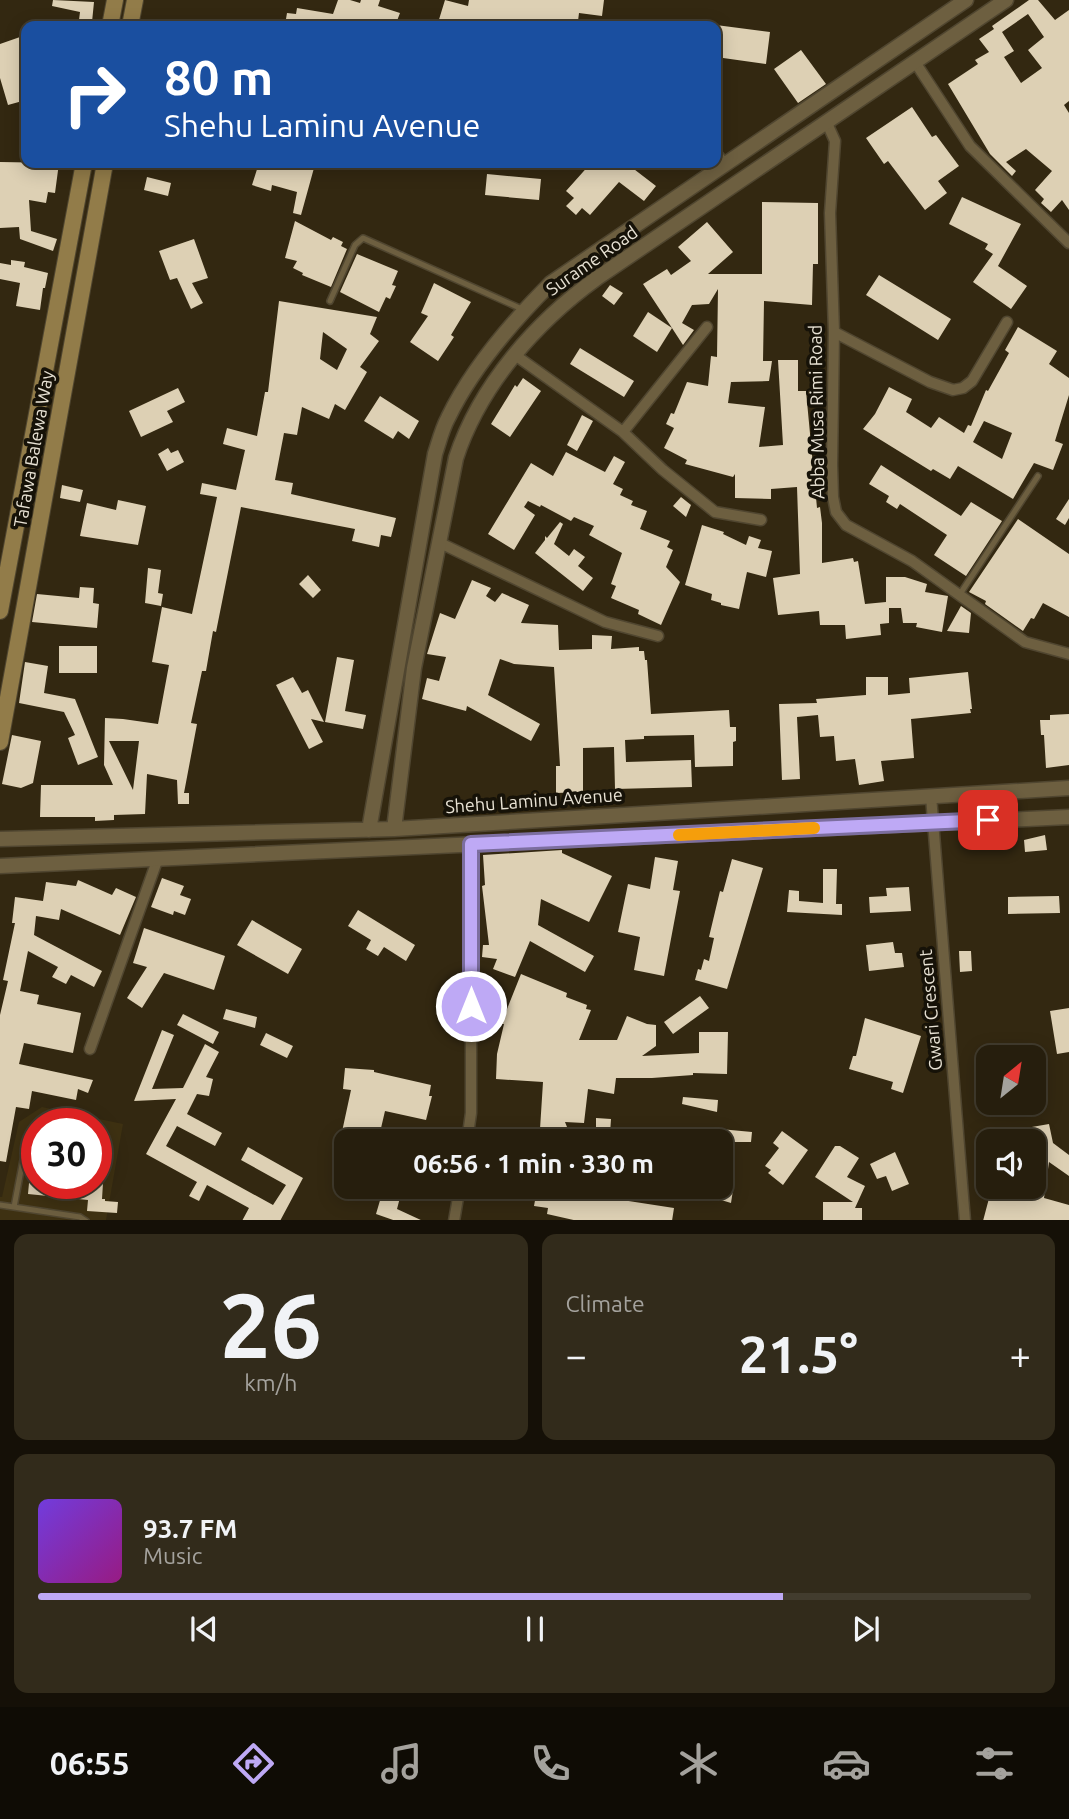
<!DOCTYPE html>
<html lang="en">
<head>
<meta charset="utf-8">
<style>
	body { margin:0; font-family:Ubuntu,sans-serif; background:#322b1b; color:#f1f3f6; height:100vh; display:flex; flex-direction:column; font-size:26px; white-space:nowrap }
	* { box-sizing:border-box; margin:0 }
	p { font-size:23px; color:#a4a29d }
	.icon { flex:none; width:38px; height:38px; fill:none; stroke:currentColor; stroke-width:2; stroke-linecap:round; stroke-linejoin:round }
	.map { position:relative; height:1220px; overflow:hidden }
	.sheet { display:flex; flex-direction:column; gap:14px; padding:14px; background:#151007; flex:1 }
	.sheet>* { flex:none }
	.banner { position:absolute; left:21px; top:21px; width:700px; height:147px; border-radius:14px; box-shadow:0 4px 18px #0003,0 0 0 2px #423c2e; background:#1a4fa0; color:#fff; overflow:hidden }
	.needle { width:46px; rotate:30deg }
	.tools { position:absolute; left:976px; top:1045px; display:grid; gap:14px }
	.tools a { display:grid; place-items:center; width:70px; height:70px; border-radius:14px; background:#261e0d; box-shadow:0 4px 18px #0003,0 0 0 2px #423c2e; font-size:35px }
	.speed { position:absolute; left:21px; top:1108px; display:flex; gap:14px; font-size:35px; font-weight:700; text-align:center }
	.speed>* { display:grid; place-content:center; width:91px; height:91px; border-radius:50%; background:#261e0d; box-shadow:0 4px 18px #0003,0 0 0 2px #423c2e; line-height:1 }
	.speed .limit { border:10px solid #d22; background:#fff; color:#111 }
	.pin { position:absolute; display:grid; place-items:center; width:60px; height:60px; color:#fff; margin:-30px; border-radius:14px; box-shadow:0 4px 10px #0006 }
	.me { position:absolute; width:77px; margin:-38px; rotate:0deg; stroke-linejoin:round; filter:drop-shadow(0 0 5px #0008) }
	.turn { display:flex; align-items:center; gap:24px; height:147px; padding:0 28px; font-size:32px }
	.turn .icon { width:91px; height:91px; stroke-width:2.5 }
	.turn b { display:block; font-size:49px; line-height:60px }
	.big { font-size:52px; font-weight:700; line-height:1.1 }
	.sheet .tile { flex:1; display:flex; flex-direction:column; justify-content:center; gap:10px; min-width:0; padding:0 24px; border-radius:14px; background:#322b1b }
	.sheet .dial { align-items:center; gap:0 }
	.dial b { font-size:91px; line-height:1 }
	.song { display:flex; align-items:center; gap:21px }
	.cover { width:84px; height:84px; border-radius:10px; background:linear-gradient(135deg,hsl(260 70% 55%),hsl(310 70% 35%)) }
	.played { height:7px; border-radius:4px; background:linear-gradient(90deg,#bea9f5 75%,#423c2e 75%) }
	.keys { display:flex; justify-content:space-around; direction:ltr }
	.heat { display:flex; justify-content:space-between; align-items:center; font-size:38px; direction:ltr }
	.sheet .tiles { flex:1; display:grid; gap:14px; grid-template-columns:1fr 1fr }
	.tile:last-child { grid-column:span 2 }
	.trip { position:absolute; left:334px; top:1129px; width:399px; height:70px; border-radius:14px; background:#261e0d; box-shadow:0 4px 18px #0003,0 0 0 2px #423c2e; font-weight:700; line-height:70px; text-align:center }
	.tabs { display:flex; height:112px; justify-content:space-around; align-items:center; background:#0f0c05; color:#a4a29d }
	.tabs .icon { width:49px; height:49px }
	.tabs .selected { color:#bea9f5 }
	.tabs b { font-size:32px; color:#f1f3f6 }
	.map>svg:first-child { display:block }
</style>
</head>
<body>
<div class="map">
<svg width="1069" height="1221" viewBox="0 0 1069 1221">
	<rect width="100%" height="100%" fill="#332811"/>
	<path fill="#3e3112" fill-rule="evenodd" d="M 42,1107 L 123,1124 L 106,1220 L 0,1221 L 0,1197 L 2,1197 L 19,1122 ZM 37,1124 L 96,1124 L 96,1183 L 37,1183 Z"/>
	<path fill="#ddd0b4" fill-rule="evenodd" d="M 53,0 L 94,2 L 92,22 L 79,20 L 80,12 L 52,6 Z
		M 338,0 L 350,0 L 360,3 L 361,0 L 380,0 L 378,6 L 400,13 L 395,26 L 285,25 L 287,13 L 296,14 L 297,8 L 333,14 Z
		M 445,0 L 468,6 L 469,0 L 604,0 L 602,16 L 579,13 L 578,21 L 553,19 L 553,26 L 437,26 Z
		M 1029,0 L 1038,0 L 1055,20 L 1069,10 L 1069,101 L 1064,105 L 1069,113 L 1069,210 L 1062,200 L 1051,212 L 1041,203 L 1044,199 L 1035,190 L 1052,171 L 1026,149 L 1006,162 L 1016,171 L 1012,176 L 990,154 L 948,84 L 978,64 L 975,60 L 989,52 L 979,39 L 994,29 L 992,26 ZM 1028,14 L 1044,37 L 1028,50 L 1042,68 L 1021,83 L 1004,57 L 1014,51 L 1002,32 Z
		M 716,25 L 770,32 L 766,64 L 716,57 Z
		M 20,37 L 26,59 L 26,100 L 8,105 L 0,78 L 0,44 Z
		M 801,50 L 826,84 L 798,103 L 774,69 Z
		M 912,107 L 932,137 L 936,135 L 959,166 L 938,181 L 947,193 L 925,210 L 888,161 L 884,164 L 866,138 Z
		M 0,162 L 59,163 L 55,193 L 48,192 L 46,203 L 29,200 L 31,231 L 57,239 L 53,251 L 20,239 L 19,227 L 0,228 Z
		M 259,163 L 295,163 L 314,168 L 301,215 L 293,213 L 297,192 L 272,185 L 271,191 L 252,185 Z
		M 591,163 L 626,163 L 656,186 L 644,201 L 619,182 L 590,215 L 582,208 L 576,215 L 566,206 L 574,198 L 566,191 Z
		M 487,174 L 541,179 L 539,200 L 485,195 Z
		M 147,177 L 171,183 L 168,196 L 144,190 Z
		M 962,197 L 1021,224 L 998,266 L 1027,286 L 1011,309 L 973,282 L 993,254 L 985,249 L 988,244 L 949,224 Z
		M 762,202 L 818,203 L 818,264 L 813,264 L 812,305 L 764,301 L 763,361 L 772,361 L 769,381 L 731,382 L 728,403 L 765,407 L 759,447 L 783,445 L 778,360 L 798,360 L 798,391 L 806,391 L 817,508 L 820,507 L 822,523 L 822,563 L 853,558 L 854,562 L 858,561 L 865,604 L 886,602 L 886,577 L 905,577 L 927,584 L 925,592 L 948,596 L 942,632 L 916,627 L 917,623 L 903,623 L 901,608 L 889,608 L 889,623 L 880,624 L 881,635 L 846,639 L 845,625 L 820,625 L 819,611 L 778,615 L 773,578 L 800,574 L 797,487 L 771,489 L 771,499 L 735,498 L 735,474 L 733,477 L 685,464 L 687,460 L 664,448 L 674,428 L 666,424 L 671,413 L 674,414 L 687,382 L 708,386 L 711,356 L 717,357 L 718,289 L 709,304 L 692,305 L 682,323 L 694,330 L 683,345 L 672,328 L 657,352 L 633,336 L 648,312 L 672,328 L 643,284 L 667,269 L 671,275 L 691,261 L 678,247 L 707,222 L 733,252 L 708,274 L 762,274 Z
		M 295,221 L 331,240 L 333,237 L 343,242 L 341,246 L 347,249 L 331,287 L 302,275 L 303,273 L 293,268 L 297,261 L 285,258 Z
		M 194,239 L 208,278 L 192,283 L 203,303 L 191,309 L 177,278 L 170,280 L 159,251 Z
		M 357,254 L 398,271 L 392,285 L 396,286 L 390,299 L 386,297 L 379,312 L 340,292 Z
		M 11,260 L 25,262 L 24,267 L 48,273 L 45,288 L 43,288 L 40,310 L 16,306 L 20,283 L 0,279 L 0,263 L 11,265 Z
		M 879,275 L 951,319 L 938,340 L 866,295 Z
		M 434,283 L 471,302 L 451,335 L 454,337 L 438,361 L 410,342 L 428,316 L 421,313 Z
		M 610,285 L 623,293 L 614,305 L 602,296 Z
		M 279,301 L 377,317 L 370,334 L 379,341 L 360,367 L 367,372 L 345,410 L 335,404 L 329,419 L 302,407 L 297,435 L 284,433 L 275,480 L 293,483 L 291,494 L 396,518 L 391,537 L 381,535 L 379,547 L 352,541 L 355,529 L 241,507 L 216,632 L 213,631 L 206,671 L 202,671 L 191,723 L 197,724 L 184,793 L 189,793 L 189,804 L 178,804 L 177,780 L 147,774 L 145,814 L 114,815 L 114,820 L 95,821 L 95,817 L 40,817 L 41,785 L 113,785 L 104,765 L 105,718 L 123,719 L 158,724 L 169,665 L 152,662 L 162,607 L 192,614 L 217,497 L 200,494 L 202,483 L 236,490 L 245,450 L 223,444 L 227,428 L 257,436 L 265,392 L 268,392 ZM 323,332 L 347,349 L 337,370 L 320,359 ZM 109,741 L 139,741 L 133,790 Z
		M 1018,327 L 1057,351 L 1049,364 L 1069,378 L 1069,395 L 1055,441 L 1063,444 L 1053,470 L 1034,463 L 1013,499 L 958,466 L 950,479 L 933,469 L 931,471 L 863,429 L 875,414 L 889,387 L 912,399 L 906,412 L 931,428 L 939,417 L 964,433 L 968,425 L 971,426 L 986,390 L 988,391 L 1009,353 L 1005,350 ZM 984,421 L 1012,433 L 1002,459 L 973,442 Z
		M 580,348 L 634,381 L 624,397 L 570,364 Z
		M 523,378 L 541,391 L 510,437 L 491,424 L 515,385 L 517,387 Z
		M 178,388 L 185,402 L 167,411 L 173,422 L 141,437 L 129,411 Z
		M 380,396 L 419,421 L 409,439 L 398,431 L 393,439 L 364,421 Z
		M 582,415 L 593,421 L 577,451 L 567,445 Z
		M 168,448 L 171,453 L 178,450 L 184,462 L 167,471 L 158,454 Z
		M 566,452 L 605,472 L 614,456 L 625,462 L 613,484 L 623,489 L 620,495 L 633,501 L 631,505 L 647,511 L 640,529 L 670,541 L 667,547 L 673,550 L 666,567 L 680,582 L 661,625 L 638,614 L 639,610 L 611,598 L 616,586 L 611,584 L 622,553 L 589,535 L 594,526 L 574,517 L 571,521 L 541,505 L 540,507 L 528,501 L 524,507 L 535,515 L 514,550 L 488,534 L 531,463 L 553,476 Z
		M 881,465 L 961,516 L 971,502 L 1002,521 L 966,576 L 934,555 L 947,535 L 900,504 L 897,509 L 886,502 L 889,496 L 869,484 Z
		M 62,485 L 83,490 L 80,502 L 60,498 Z
		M 681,497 L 691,505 L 686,517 L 673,506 Z
		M 1069,499 L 1069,518 L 1065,525 L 1056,519 Z
		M 118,500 L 146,506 L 138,545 L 80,536 L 87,503 L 116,510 Z
		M 1018,519 L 1069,554 L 1069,617 L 1043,603 L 1034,619 L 1031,618 L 1023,631 L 985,604 L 986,601 L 969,592 Z
		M 560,522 L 563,524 L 554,544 L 569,556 L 574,549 L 585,557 L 578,566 L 593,578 L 583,591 L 535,553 L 545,540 L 545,536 L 547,538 Z
		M 702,525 L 724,532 L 723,534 L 746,545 L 749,536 L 761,540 L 758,548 L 772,551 L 766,577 L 747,572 L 739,609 L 721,605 L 721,603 L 711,600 L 712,594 L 685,585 Z
		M 148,568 L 161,570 L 158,593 L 163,594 L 161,606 L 145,603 Z
		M 308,575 L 321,590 L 313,598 L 299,584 Z
		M 472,580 L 491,588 L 486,596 L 495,602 L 502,593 L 529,605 L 521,623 L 558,625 L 559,650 L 592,649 L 592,635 L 612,636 L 611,649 L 639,647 L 639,651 L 644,651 L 645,660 L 647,660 L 651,714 L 729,710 L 730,727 L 736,727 L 736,741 L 733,742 L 733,766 L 695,767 L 694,735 L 644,736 L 644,739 L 625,740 L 626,762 L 691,760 L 692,787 L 615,789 L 614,747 L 583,748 L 583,792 L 556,793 L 556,766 L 560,766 L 554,667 L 514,664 L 500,659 L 488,695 L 540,724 L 531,741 L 467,706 L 466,711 L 422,699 L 427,678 L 439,681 L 446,657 L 427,654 L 440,613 L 455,619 Z
		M 80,587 L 94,588 L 93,603 L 99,604 L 97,628 L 32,622 L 37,594 L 79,598 Z
		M 961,606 L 971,613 L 969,633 L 947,631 Z
		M 59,646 L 97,646 L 97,673 L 59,673 Z
		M 337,657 L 354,660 L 345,711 L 366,715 L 363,729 L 325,722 Z
		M 25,662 L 48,666 L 44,693 L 75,699 L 98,757 L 78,765 L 68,738 L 75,735 L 64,712 L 19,703 Z
		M 968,672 L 972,709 L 970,709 L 971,713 L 911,719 L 914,758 L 881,761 L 884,781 L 859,785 L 855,759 L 836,761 L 834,736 L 820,737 L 818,715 L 797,717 L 800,779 L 782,780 L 779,704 L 817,703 L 816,699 L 866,695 L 866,677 L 888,677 L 888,695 L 910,693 L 909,678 Z
		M 293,677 L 302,693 L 308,690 L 324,722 L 311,719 L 323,742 L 309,749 L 276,685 Z
		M 1069,714 L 1069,765 L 1046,768 L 1044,735 L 1041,735 L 1040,720 L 1050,720 L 1050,715 Z
		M 12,735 L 41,741 L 33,783 L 21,788 L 2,784 Z
		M 1045,835 L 1047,850 L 1025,852 L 1024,840 Z
		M 562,850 L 562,853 L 612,876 L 589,922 L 541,899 L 538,925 L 594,956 L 585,972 L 530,941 L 515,977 L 493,969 L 497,959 L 482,957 L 483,945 L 489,945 L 482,886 L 485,885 L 483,855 Z
		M 655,857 L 678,861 L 673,890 L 680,891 L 664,976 L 634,970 L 640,937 L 618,932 L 628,884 L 650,889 Z
		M 732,859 L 763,868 L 727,989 L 695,980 L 698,969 L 701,970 L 704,959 L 709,961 L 714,938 L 709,937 L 720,891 L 723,892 Z
		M 823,869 L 837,869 L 836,904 L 842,904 L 842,915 L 787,912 L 789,890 L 799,891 L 799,901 L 823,903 Z
		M 162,878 L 184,886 L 180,895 L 191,899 L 185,915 L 174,911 L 173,915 L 151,907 Z
		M 78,880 L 112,895 L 116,888 L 136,897 L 120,935 L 61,909 L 59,920 L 36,916 L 34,935 L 102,971 L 94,987 L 71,975 L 66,984 L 52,977 L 58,967 L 28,951 L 20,991 L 39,995 L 37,1004 L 81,1013 L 73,1053 L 24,1043 L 19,1064 L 93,1080 L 88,1093 L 78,1089 L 76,1100 L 32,1091 L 29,1109 L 16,1107 L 6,1162 L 0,1161 L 0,1015 L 8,981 L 3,980 L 15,923 L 12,923 L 15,897 L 43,901 L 46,882 L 76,886 Z
		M 909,887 L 911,911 L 870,913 L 869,897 L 887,896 L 886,888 Z
		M 1059,896 L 1060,913 L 1008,914 L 1008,897 Z
		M 358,910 L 415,945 L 406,961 L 384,947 L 378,956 L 366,949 L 371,940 L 348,926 Z
		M 252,920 L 302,949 L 288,974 L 237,945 Z
		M 144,928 L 225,956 L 214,990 L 164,973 L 142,1008 L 127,998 L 147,967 L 133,963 Z
		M 893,942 L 895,953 L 902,953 L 904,967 L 869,971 L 866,945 Z
		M 959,951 L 971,951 L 972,971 L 960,972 Z
		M 521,974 L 567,993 L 566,997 L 587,1005 L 586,1009 L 591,1010 L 579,1040 L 617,1040 L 627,1016 L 647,1024 L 656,1025 L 656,1046 L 642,1056 L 699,1053 L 699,1032 L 728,1032 L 727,1074 L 693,1073 L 693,1075 L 652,1078 L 616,1078 L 614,1094 L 588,1089 L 584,1123 L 565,1122 L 571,1137 L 563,1141 L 559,1141 L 559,1137 L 549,1138 L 549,1136 L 545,1135 L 545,1129 L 540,1129 L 543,1082 L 496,1079 L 497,1054 L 504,1024 L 501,1024 Z
		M 700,996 L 709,1008 L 673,1034 L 664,1022 Z
		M 1069,1008 L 1069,1052 L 1057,1054 L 1050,1011 Z
		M 226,1009 L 257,1017 L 255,1028 L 223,1019 Z
		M 183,1014 L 219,1032 L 213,1044 L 177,1025 Z
		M 865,1018 L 921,1036 L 903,1093 L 891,1089 L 893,1082 L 849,1069 L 853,1056 L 856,1056 Z
		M 162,1030 L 174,1035 L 152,1089 L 183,1088 L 205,1044 L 219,1052 L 206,1077 L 213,1079 L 209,1096 L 197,1094 L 187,1114 L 222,1133 L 215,1146 L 177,1126 L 166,1146 L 273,1205 L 286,1185 L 241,1160 L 248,1147 L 303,1178 L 280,1221 L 242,1221 L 249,1208 L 207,1185 L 199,1201 L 189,1196 L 197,1182 L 146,1154 L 176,1099 L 134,1101 Z
		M 266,1033 L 293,1046 L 287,1058 L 260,1045 Z
		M 345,1068 L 374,1070 L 374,1072 L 431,1085 L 429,1096 L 432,1096 L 426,1120 L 385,1111 L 378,1141 L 340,1141 L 351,1090 L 343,1089 Z
		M 683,1097 L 718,1100 L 717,1112 L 682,1104 Z
		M 596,1118 L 611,1119 L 610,1134 L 596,1133 Z
		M 1049,1124 L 1053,1143 L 1069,1155 L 1069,1176 L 1049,1162 L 1044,1198 L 1069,1205 L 1069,1221 L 983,1221 L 992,1187 L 1021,1195 L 1022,1191 L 1034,1195 L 1034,1141 L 1011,1141 L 1009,1131 Z
		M 720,1129 L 752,1132 L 751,1142 L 721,1142 L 718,1139 Z
		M 782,1131 L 808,1150 L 783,1185 L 768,1173 L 771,1170 L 765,1166 L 779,1148 L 773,1143 Z
		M 835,1146 L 840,1146 L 859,1158 L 847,1177 L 865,1186 L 855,1208 L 862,1208 L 862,1221 L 823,1221 L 823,1202 L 853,1202 L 815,1177 Z
		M 895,1152 L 909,1184 L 892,1191 L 886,1176 L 877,1179 L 870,1164 Z
		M 29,1183 L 103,1183 L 102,1199 L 105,1199 L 105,1201 L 118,1202 L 117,1213 L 87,1211 L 88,1200 L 28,1194 Z
		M 355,1186 L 403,1186 L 397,1209 L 423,1221 L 396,1221 L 376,1214 L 381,1197 L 354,1190 Z
		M 710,1186 L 733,1190 L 731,1203 L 708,1196 Z
		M 570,1192 L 674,1208 L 672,1221 L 578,1221 L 547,1214 L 548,1208 L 534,1206 L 536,1195 L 550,1197 L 551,1194 L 570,1198 Z"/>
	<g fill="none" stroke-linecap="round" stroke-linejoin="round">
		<defs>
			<path id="service" d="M 716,149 L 727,163
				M 330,301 L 355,245 L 363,238 L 524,310
				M 960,594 L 1038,476
				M 0,1205 L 80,1217 L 86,1221
				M 14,1207 L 27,1139"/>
			<path id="minor" d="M 915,62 L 970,146 L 1069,243
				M 826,121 L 835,141 L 830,213 L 834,332 L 832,465 L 833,497 L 836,512 L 846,525 L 912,561 L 1025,642 L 1069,654
				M 834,332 L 930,382 L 953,390 L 963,388 L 972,381 L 1007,322
				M 515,355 L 623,432 L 663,470 L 715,512 L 761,520
				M 623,432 L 707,327
				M 438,542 L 605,622 L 658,636
				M 931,796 L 965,1221
				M 90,1049 L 158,858
				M 467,1141 L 471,1113 L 471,844
				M 454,1221 L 460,1186"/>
			<path id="tertiary" d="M 394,829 L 414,668 L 456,458 C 480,385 536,322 597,278 L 1006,0
				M 369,830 L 435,454 C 439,442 442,429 448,418 C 471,370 514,320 551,283 L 966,0
				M 0,839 L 394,829 L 1069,788
				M 0,866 L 1069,817"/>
			<path id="secondary" d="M 110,26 L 115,0
				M 130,26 L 135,0
				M 0,611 L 84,163
				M 0,742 L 105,163"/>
		</defs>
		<use href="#service" stroke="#504630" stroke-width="8"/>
		<use href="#minor" stroke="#504630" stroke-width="13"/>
		<use href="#tertiary" stroke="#504630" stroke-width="17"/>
		<use href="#secondary" stroke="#504630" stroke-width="18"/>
		<use href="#service" stroke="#6d5f40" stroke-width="5"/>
		<use href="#minor" stroke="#6d5f40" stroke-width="10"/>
		<use href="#tertiary" stroke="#6d5f40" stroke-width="14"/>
		<use href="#secondary" stroke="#927c49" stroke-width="16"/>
	</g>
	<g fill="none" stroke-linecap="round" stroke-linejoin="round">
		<defs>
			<path id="route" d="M 471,1006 L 471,844 L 988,820"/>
		</defs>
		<use href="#route" stroke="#7c6e9f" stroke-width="18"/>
		<use href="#route" stroke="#bea9f5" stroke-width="12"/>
		<path stroke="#f59e0b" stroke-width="12" d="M 679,835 L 814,828"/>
	</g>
	<g text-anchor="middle" stroke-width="7" stroke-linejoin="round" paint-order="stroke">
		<g font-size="18" fill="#e8e2d4" stroke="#161208">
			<text transform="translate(592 261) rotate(-35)" y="6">Surame Road</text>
			<text transform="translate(817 412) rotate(-91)" y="6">Abba Musa Rimi Road</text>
			<text transform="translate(34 449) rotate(-80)" y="6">Tafawa Balewa Way</text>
			<text transform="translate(534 801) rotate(-4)" y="6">Shehu Laminu Avenue</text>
			<text transform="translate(931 1010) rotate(-95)" y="6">Gwari Crescent</text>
		</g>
	</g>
</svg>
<div class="tools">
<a><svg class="needle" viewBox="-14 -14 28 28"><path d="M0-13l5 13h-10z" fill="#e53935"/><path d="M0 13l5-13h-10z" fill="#a4a29d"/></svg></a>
<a><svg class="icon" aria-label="sound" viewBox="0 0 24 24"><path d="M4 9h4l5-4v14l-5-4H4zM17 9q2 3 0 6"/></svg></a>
</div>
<div class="speed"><div class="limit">30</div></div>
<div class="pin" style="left:988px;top:820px;background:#d93025"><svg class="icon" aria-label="arrive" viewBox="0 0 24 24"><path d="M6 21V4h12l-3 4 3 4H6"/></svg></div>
<svg class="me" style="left:471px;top:1006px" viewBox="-20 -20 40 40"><circle r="17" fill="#bea9f5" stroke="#fff" stroke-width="3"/><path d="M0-11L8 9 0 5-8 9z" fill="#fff"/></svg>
<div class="trip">06:56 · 1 min · 330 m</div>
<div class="banner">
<div class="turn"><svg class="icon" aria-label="right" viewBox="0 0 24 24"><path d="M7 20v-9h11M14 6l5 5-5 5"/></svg><div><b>80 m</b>Shehu Laminu Avenue</div></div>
</div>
</div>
<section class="sheet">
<div class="tiles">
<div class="tile dial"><b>26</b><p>km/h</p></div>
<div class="tile"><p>Climate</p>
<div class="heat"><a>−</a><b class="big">21.5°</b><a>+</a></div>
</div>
<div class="tile">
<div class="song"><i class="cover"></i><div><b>93.7 FM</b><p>Music</p></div></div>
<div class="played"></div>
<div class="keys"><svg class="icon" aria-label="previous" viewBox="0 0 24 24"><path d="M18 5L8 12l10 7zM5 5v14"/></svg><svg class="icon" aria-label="pause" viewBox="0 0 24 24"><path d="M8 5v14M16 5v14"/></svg><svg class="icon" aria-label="next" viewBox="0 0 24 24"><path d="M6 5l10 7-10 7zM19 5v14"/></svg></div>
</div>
</div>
</section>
<nav class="tabs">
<b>06:55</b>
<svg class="icon selected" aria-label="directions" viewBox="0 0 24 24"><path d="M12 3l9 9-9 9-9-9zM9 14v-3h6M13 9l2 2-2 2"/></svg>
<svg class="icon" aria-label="music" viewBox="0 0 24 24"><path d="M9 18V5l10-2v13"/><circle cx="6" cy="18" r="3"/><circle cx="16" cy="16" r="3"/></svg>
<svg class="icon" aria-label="phone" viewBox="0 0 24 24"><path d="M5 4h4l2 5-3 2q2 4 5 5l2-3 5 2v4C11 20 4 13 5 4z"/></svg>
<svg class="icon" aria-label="climate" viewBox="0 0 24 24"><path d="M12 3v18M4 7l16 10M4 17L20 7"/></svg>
<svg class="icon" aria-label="car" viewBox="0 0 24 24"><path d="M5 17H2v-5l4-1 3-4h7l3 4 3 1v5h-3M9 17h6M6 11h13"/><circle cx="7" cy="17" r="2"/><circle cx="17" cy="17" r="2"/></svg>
<svg class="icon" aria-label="filters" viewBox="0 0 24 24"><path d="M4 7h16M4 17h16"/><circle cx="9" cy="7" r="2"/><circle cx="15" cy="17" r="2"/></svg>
</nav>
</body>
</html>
